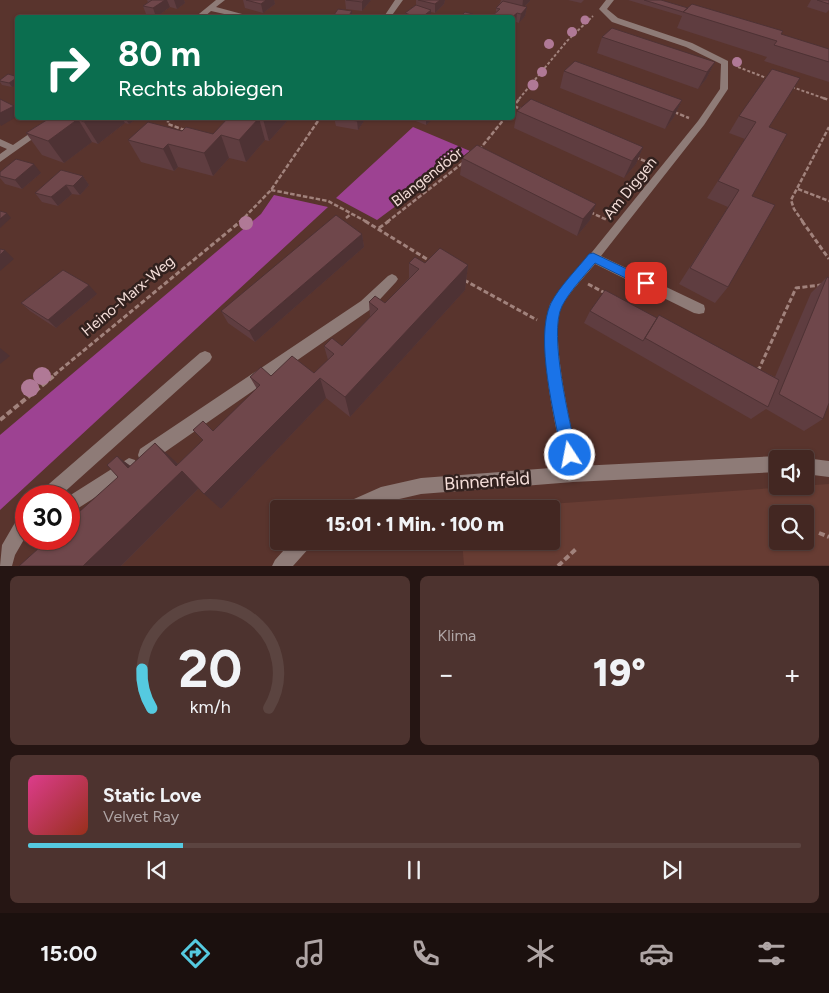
<!DOCTYPE html>
<html lang="de">
<head>
<meta charset="utf-8">
<style>
	body { margin:0; font-family:Figtree,sans-serif; background:#4d332f; color:#f1f3f6; height:100vh; display:flex; flex-direction:column; font-size:19px; white-space:nowrap }
	* { box-sizing:border-box; margin:0 }
	p { font-size:16px; color:#afa5a5 }
	.icon { flex:none; width:28px; height:28px; fill:none; stroke:currentColor; stroke-width:2; stroke-linecap:round; stroke-linejoin:round }
	.map { position:relative; height:566px; overflow:hidden }
	.panel { display:flex; flex-direction:column; gap:10px; padding:10px; background:#251513; flex:1 }
	.panel>* { flex:none }
	.guide { position:absolute; left:15px; top:15px; width:500px; height:105px; border-radius:5px; box-shadow:0 1px 4px #0004,0 0 0 1px #5b4440; background:#0b6e4f; color:#fff; overflow:hidden }
	.controls { position:absolute; left:769px; top:450px; display:grid; gap:10px }
	.controls a { display:grid; place-items:center; width:45px; height:45px; border-radius:5px; background:#432722; box-shadow:0 1px 4px #0004,0 0 0 1px #5b4440; font-size:25px }
	.speed { position:absolute; left:15px; top:485px; display:flex; gap:10px; font-size:25px; font-weight:700; text-align:center }
	.speed>* { display:grid; place-content:center; width:65px; height:65px; border-radius:50%; background:#432722; box-shadow:0 1px 4px #0004,0 0 0 1px #5b4440; line-height:1 }
	.speed .limit { border:8px solid #d22; background:#fff; color:#111 }
	.pin { position:absolute; display:grid; place-items:center; width:42px; height:42px; color:#fff; margin:-21px; border-radius:10px; box-shadow:0 2px 8px #0006 }
	.me { position:absolute; width:55px; margin:-28px; rotate:349deg; stroke-linejoin:round; filter:drop-shadow(0 0 4px #0008) }
	.turn { display:flex; align-items:center; gap:18px; height:105px; padding:0 20px; font-size:22px }
	.turn .icon { width:65px; height:65px; stroke-width:2.5 }
	.turn b { display:block; font-size:35px; line-height:42px }
	.big { font-size:38px; font-weight:800; line-height:1.1 }
	.panel .widget { flex:1; display:flex; flex-direction:column; justify-content:center; gap:8px; min-width:0; padding:0 18px; border-radius:8px; background:#4d332f }
	.panel .dial { align-items:center; gap:0 }
	.dial svg { height:130px; overflow:visible; fill:none; stroke:#5b4440; stroke-width:7; stroke-linecap:round; text-anchor:middle }
	.dial text { fill:#f1f3f6; stroke:none }
	.song { display:flex; align-items:center; gap:15px }
	.cover { width:60px; height:60px; border-radius:8px; background:linear-gradient(135deg,hsl(330 70% 55%),hsl(10 70% 35%)) }
	.played { height:5px; border-radius:2px; background:linear-gradient(90deg,#55cae0 20%,#5b4440 20%) }
	.keys { display:flex; justify-content:space-around; direction:ltr }
	.heat { display:flex; justify-content:space-between; align-items:center; font-size:28px; direction:ltr }
	.panel .tiles { flex:1; display:grid; gap:10px; grid-template-columns:1fr 1fr }
	.widget:last-child { grid-column:span 2 }
	.trip { position:absolute; left:270px; top:500px; width:290px; height:50px; border-radius:5px; background:#432722; box-shadow:0 1px 4px #0004,0 0 0 1px #5b4440; font-weight:800; line-height:50px; text-align:center }
	.menu { display:flex; height:80px; justify-content:space-around; align-items:center; background:#1b100e; color:#afa5a5 }
	.menu .icon { width:35px; height:35px }
	.menu .on { color:#55cae0 }
	.menu b { font-size:22px; color:#f1f3f6 }
	.map>svg:first-child { display:block }
</style>
</head>
<body>
<div class="map">
<svg width="829" height="566" viewBox="0 0 829 566">
	<rect width="100%" height="100%" fill="#59342d"/>
	<path fill="#673c33" fill-rule="evenodd" d="M 829,484 L 829,565 L 464,565 L 462,541 L 551,541 L 551,509 L 480,509 ZM 778,514 L 805,514 L 805,541 L 778,541 Z"/>
	<path fill="#9d4292" d="M 413,127 L 470,151 L 377,220 L 336,198 Z
		M 274,195 L 328,207 L 0,510 L 0,435 L 261,214 Z"/>
	<g fill="none" stroke-linecap="round" stroke-linejoin="round">
		<path stroke="#a1827c" stroke-width="2" stroke-dasharray="3 2" stroke-linecap="butt" d="M 738,67 L 769,79
			M 792,87 L 826,99
			M 519,99 L 567,41 L 593,16"/>
		<path stroke="#a1827c" stroke-width="2.5" stroke-dasharray="4.5 2" stroke-linecap="butt" d="M 823,98 L 829,100
			M 514,106 L 523,110
			M 512,108 L 520,98
			M 674,112 L 689,118
			M 168,118 L 168,124 L 187,131
			M 479,150 L 505,118
			M 635,157 L 652,164
			M 798,189 L 829,201
			M 271,190 L 328,201 L 367,222
			M 590,212 L 607,220
			M 346,218 L 351,214
			M 240,222 L 271,190 L 320,118
			M 387,222 L 464,162
			M 803,222 L 794,209 L 791,200 L 829,127"/>
		<path stroke="#a1827c" stroke-width="3" stroke-dasharray="5 2.5" stroke-linecap="butt" d="M 365,221 L 430,261
			M 802,221 L 829,259
			M 379,228 L 389,221
			M 464,280 L 537,320
			M 588,284 L 605,293
			M 757,369 L 759,369 L 796,288 L 829,284
			M 54,375 L 241,221"/>
		<path stroke="#a1827c" stroke-width="4" stroke-dasharray="6 3" stroke-linecap="butt" d="M 0,420 L 56,374
			M 819,533 L 829,537
			M 558,566 L 576,549"/>
		<path fill="#8e7b77" fill-rule="evenodd" d="M 216,0 L 225,0 L 216,7 L 257,18 L 242,18 L 211,11 L 203,18 L 194,18 Z
			M 395,0 L 403,0 L 390,18 L 383,18 Z
			M 606,0 L 614,0 L 607,9 L 618,18 L 692,43 L 728,61 L 728,89 L 704,125 L 601,256 L 704,305 L 705,309 L 704,313 L 699,314 L 694,313 L 595,264 C 586,275 568,294 562,306 C 548,335 573,432 579,466 L 778,456 L 784,459 L 778,459 L 778,472 L 573,482 L 421,494 L 382,503 L 370,509 L 343,509 L 345,503 L 381,487 L 421,478 L 564,467 C 554,415 537,356 550,304 L 698,121 L 720,89 L 721,64 L 686,47 L 612,22 L 599,9 Z
			M 52,118 L 62,118 L 0,162 L 0,154 L 7,149 L 0,146 L 0,139 L 13,145 Z
			M 392,274 L 396,276 L 398,279 L 396,282 L 371,309 L 152,461 L 146,463 L 140,461 L 138,455 L 140,449 L 361,301 L 388,276 Z
			M 205,351 L 210,353 L 212,357 L 210,361 L 60,496 L 40,496 L 42,490 L 200,353 Z
			M 129,458 L 135,460 L 137,466 L 135,472 L 69,514 L 69,496 Z
			M 805,458 L 829,461 L 829,477 L 805,474 L 805,459 L 803,459 Z
			M 26,512 L 26,536 L 15,555 L 12,566 L 0,566 L 2,545 L 20,514 Z
			M 292,541 L 313,541 L 310,547 L 293,566 L 272,566 L 275,560 Z"/>
	</g>
	<g fill="#b07996">
		<circle cx="585" cy="20" r="4.5"/>
		<circle cx="572" cy="32" r="5"/>
		<circle cx="549" cy="44" r="5"/>
		<circle cx="737" cy="62" r="5"/>
		<circle cx="542" cy="72" r="5"/>
		<circle cx="533" cy="85" r="5.5"/>
		<circle cx="246" cy="223" r="7"/>
		<circle cx="42" cy="376" r="9"/>
		<circle cx="30" cy="388" r="9"/>
	</g>
	<path fill="#5f3d40" d="M 147,0 L 184,0 L 185,3 L 177,9 L 170,7 L 156,17 L 146,14 L 143,6 L 148,2 Z
		M 243,0 L 274,0 L 275,4 L 263,13 L 245,8 Z
		M 343,0 L 371,0 L 362,11 L 346,9 L 345,0 Z
		M 416,0 L 445,0 L 444,4 L 435,13 L 431,12 L 431,18 L 405,18 L 405,13 L 416,5 Z
		M 501,0 L 530,0 L 530,1 L 524,7 L 527,7 L 525,16 L 519,23 L 516,22 L 512,24 L 512,18 L 491,18 L 496,12 L 496,8 L 500,3 Z
		M 568,0 L 584,0 L 581,3 Z
		M 628,0 L 661,0 L 829,49 L 829,82 L 764,61 L 767,57 L 677,28 L 682,16 Z
		M 811,0 L 829,0 L 829,10 L 826,13 L 807,7 Z
		M 602,37 L 715,62 L 706,79 L 698,89 L 597,53 Z
		M 564,71 L 682,100 L 674,117 L 665,129 L 560,88 Z
		M 18,76 L 12,87 L 2,85 L 0,82 L 0,80 Z
		M 517,111 L 643,147 L 636,164 L 624,178 L 514,128 Z
		M 739,116 L 769,127 L 728,287 L 715,303 L 679,284 L 728,207 L 707,198 L 745,139 L 729,133 Z
		M 50,118 L 138,118 L 129,124 L 125,123 L 98,144 L 92,142 L 64,163 L 42,155 L 26,133 Z
		M 228,118 L 286,118 L 287,121 L 269,141 L 265,140 L 246,162 L 229,158 L 213,176 L 178,167 L 174,171 L 141,162 L 128,140 L 182,131 L 213,134 Z
		M 334,118 L 366,118 L 358,130 L 336,126 Z
		M 408,118 L 434,118 L 426,125 Z
		M 438,118 L 449,118 L 446,120 Z
		M 462,158 L 596,204 L 590,220 L 577,236 L 460,175 Z
		M 0,172 L 41,173 L 22,189 L 5,184 L 0,178 Z
		M 83,176 L 89,185 L 80,195 L 72,194 L 58,206 L 42,202 L 35,193 Z
		M 362,234 L 364,247 L 255,342 L 228,323 L 221,311 Z
		M 409,263 L 468,265 L 465,290 L 350,417 L 326,398 L 221,509 L 199,488 L 121,566 L 69,539 L 118,477 L 117,456 L 130,466 L 175,461 L 178,464 L 203,440 L 193,430 L 213,431 L 257,389 L 250,377 L 314,373 L 328,360 L 324,346 L 342,346 L 370,317 L 369,302 L 385,303 L 409,278 Z
		M 827,277 L 823,419 L 804,431 L 766,409 L 751,419 L 584,323 L 590,311 L 657,318 L 775,377 L 811,293 Z
		M 97,294 L 56,328 L 30,311 L 21,303 Z"/>
	<path fill="#4e3234" d="M 165,0 L 167,0 L 170,7 L 156,17 L 153,8 Z
		M 174,0 L 184,0 L 185,3 L 177,9 Z
		M 266,0 L 274,0 L 275,4 L 263,13 L 261,4 Z
		M 364,0 L 371,0 L 362,11 L 362,2 Z
		M 440,0 L 445,0 L 444,4 L 435,13 L 435,4 Z
		M 523,0 L 530,0 L 530,1 L 522,9 Z
		M 527,7 L 525,16 L 519,23 L 521,14 Z
		M 431,10 L 431,18 L 421,18 Z
		M 352,11 L 352,16 L 351,18 L 347,18 Z
		M 517,13 L 516,22 L 512,24 L 512,18 L 511,18 Z
		M 715,62 L 706,79 L 698,89 L 707,72 Z
		M 18,77 L 18,84 L 12,87 L 9,83 Z
		M 682,100 L 674,117 L 665,129 L 673,112 Z
		M 14,106 L 18,111 L 18,116 L 1,126 L 0,124 L 0,113 Z
		M 90,118 L 122,118 L 125,123 L 98,144 L 84,122 Z
		M 125,118 L 138,118 L 129,124 Z
		M 259,118 L 265,140 L 246,162 L 239,140 Z
		M 264,118 L 286,118 L 287,121 L 269,141 L 263,119 Z
		M 359,118 L 366,118 L 358,130 L 357,121 Z
		M 426,118 L 434,118 L 426,125 Z
		M 78,119 L 92,142 L 64,163 L 48,141 Z
		M 221,135 L 229,158 L 213,176 L 204,153 Z
		M 168,144 L 178,167 L 174,171 L 163,149 Z
		M 643,147 L 636,164 L 624,178 L 632,161 Z
		M 34,164 L 41,173 L 22,189 L 15,180 Z
		M 83,176 L 89,185 L 80,195 L 73,186 Z
		M 66,185 L 72,194 L 58,206 L 51,197 Z
		M 596,204 L 590,220 L 577,236 L 583,219 Z
		M 7,213 L 11,218 L 0,228 L 0,219 Z
		M 362,234 L 364,247 L 255,342 L 249,331 Z
		M 5,250 L 14,259 L 0,271 L 0,255 Z
		M 468,265 L 465,290 L 350,417 L 345,397 Z
		M 89,285 L 97,294 L 56,328 L 48,320 Z
		M 0,348 L 10,356 L 0,364 Z
		M 320,378 L 326,398 L 221,509 L 204,494 Z
		M 155,443 L 175,461 L 195,482 L 176,466 Z
		M 117,456 L 140,473 L 128,468 Z
		M 182,471 L 200,487 L 121,566 L 83,566 Z"/>
	<path fill="#6f474b" stroke="#4e3234" d="M 152,0 L 165,0 L 153,8 L 143,6 Z
		M 246,0 L 266,0 L 261,4 Z
		M 346,0 L 364,0 L 362,2 Z
		M 418,0 L 440,0 L 435,4 Z
		M 644,0 L 661,0 L 688,8 L 683,12 Z
		M 817,0 L 829,0 L 829,4 Z
		M 503,1 L 527,7 L 521,14 L 517,13 L 511,18 L 494,18 L 491,17 L 500,9 L 496,8 Z
		M 692,4 L 783,31 L 781,34 L 829,49 L 829,62 L 774,45 L 777,41 L 683,12 Z
		M 416,5 L 431,10 L 421,18 L 419,18 L 405,13 Z
		M 338,9 L 352,11 L 347,18 L 332,18 Z
		M 465,12 L 473,14 L 470,18 L 459,18 Z
		M 135,15 L 140,17 L 139,18 L 131,18 Z
		M 216,15 L 227,18 L 213,18 Z
		M 612,28 L 715,62 L 707,72 L 602,37 Z
		M 575,61 L 682,100 L 673,112 L 564,71 Z
		M 772,69 L 800,78 L 769,127 L 787,134 L 752,196 L 775,205 L 728,287 L 690,268 L 739,190 L 718,181 L 756,122 L 739,116 Z
		M 8,74 L 18,77 L 9,83 L 0,81 L 0,80 Z
		M 0,99 L 14,106 L 0,113 Z
		M 531,99 L 643,147 L 632,161 L 517,111 Z
		M 50,118 L 90,118 L 84,122 L 78,119 L 48,141 L 26,133 Z
		M 228,118 L 264,118 L 263,119 L 259,118 L 239,140 L 221,135 L 204,153 L 168,144 L 163,149 L 128,140 L 148,122 L 182,131 L 186,127 L 213,134 Z
		M 338,118 L 359,118 L 357,121 Z
		M 477,145 L 596,204 L 583,219 L 462,158 Z
		M 16,159 L 34,164 L 15,180 L 0,176 L 0,172 Z
		M 61,170 L 83,176 L 73,186 L 66,185 L 51,197 L 35,193 Z
		M 0,211 L 7,213 L 0,219 Z
		M 336,215 L 362,234 L 249,331 L 221,311 Z
		M 440,248 L 468,265 L 345,397 L 320,378 L 204,494 L 182,471 L 83,566 L 19,566 L 40,547 L 34,539 L 69,539 L 69,521 L 118,477 L 107,465 L 117,456 L 128,468 L 155,443 L 176,466 L 203,440 L 193,430 L 203,421 L 213,431 L 260,385 L 250,377 L 261,367 L 271,376 L 292,356 L 314,373 L 334,354 L 324,346 L 332,338 L 342,346 L 378,309 L 369,302 L 375,296 L 385,303 L 419,269 L 409,263 L 415,257 L 425,263 Z
		M 0,249 L 5,250 L 0,255 Z
		M 63,270 L 89,285 L 48,320 L 21,303 Z
		M 827,277 L 829,278 L 829,403 L 823,419 L 779,394 Z
		M 605,290 L 657,318 L 643,341 L 590,311 Z
		M 659,315 L 779,380 L 768,407 L 645,338 Z"/>
	<path fill="#1a73e8" stroke="#114b97" d="M 593,253 L 650,280 L 652,283 L 650,286 L 642,286 L 595,263 C 585,275 569,292 562,306 C 548,334 570,422 577,455 L 575,460 L 570,462 L 564,460 L 562,455 C 555,417 534,338 551,303 C 559,287 578,268 589,254 Z"/>
	<g text-anchor="middle" stroke-width="5" stroke-linejoin="round" paint-order="stroke">
		<g font-size="15" fill="#f5ded9" stroke="#32211e">
			<text transform="translate(427 177) rotate(-38)" y="5">Blangendöör</text>
			<text transform="translate(630 188) rotate(-51)" y="5">Am Diggen</text>
			<text transform="translate(128 296) rotate(-40)" y="5">Heino-Marx-Weg</text>
		</g>
		<g font-size="18" fill="#f5ded9" stroke="#32211e">
			<text transform="translate(487 481) rotate(-4)" y="6">Binnenfeld</text>
		</g>
	</g>
</svg>
<div class="controls">
<a><svg class="icon" aria-label="sound" viewBox="0 0 24 24"><path d="M4 9h4l5-4v14l-5-4H4zM17 9q2 3 0 6"/></svg></a>
<a><svg class="icon" aria-label="search" viewBox="0 0 24 24"><circle cx="10" cy="10" r="6"/><path d="M15 15l6 6"/></svg></a>
</div>
<div class="speed"><div class="limit">30</div></div>
<div class="pin" style="left:646px;top:283px;background:#d93025"><svg class="icon" aria-label="arrive" viewBox="0 0 24 24"><path d="M6 21V4h12l-3 4 3 4H6"/></svg></div>
<svg class="me" style="left:570px;top:455px" viewBox="-20 -20 40 40"><circle r="17" fill="#1a73e8" stroke="#fff" stroke-width="3"/><path d="M0-11L8 9 0 5-8 9z" fill="#fff"/></svg>
<div class="trip">15:01 · 1 Min. · 100 m</div>
<div class="guide">
<div class="turn"><svg class="icon" aria-label="right" viewBox="0 0 24 24"><path d="M7 20v-9h11M14 6l5 5-5 5"/></svg><div><b>80 m</b>Rechts abbiegen</div></div>
</div>
</div>
<section class="panel">
<div class="tiles">
<div class="widget dial"><svg viewBox="0 0 100 80">
<path d="M14 69A42 42 0 1 1 86 69"/>
<path d="M14 69A42 42 0 0 1 8 45" stroke="#55cae0"/>
<text x="50" y="56" font-size="32" font-weight="700">20</text>
<text x="50" y="72" font-size="11">km/h</text>
</svg></div>
<div class="widget"><p>Klima</p>
<div class="heat"><a>−</a><b class="big">19°</b><a>+</a></div>
</div>
<div class="widget">
<div class="song"><i class="cover"></i><div><b>Static Love</b><p>Velvet Ray</p></div></div>
<div class="played"></div>
<div class="keys"><svg class="icon" aria-label="previous" viewBox="0 0 24 24"><path d="M18 5L8 12l10 7zM5 5v14"/></svg><svg class="icon" aria-label="pause" viewBox="0 0 24 24"><path d="M8 5v14M16 5v14"/></svg><svg class="icon" aria-label="next" viewBox="0 0 24 24"><path d="M6 5l10 7-10 7zM19 5v14"/></svg></div>
</div>
</div>
</section>
<nav class="menu">
<b>15:00</b>
<svg class="icon on" aria-label="directions" viewBox="0 0 24 24"><path d="M12 3l9 9-9 9-9-9zM9 14v-3h6M13 9l2 2-2 2"/></svg>
<svg class="icon" aria-label="music" viewBox="0 0 24 24"><path d="M9 18V5l10-2v13"/><circle cx="6" cy="18" r="3"/><circle cx="16" cy="16" r="3"/></svg>
<svg class="icon" aria-label="phone" viewBox="0 0 24 24"><path d="M5 4h4l2 5-3 2q2 4 5 5l2-3 5 2v4C11 20 4 13 5 4z"/></svg>
<svg class="icon" aria-label="climate" viewBox="0 0 24 24"><path d="M12 3v18M4 7l16 10M4 17L20 7"/></svg>
<svg class="icon" aria-label="car" viewBox="0 0 24 24"><path d="M5 17H2v-5l4-1 3-4h7l3 4 3 1v5h-3M9 17h6M6 11h13"/><circle cx="7" cy="17" r="2"/><circle cx="17" cy="17" r="2"/></svg>
<svg class="icon" aria-label="filters" viewBox="0 0 24 24"><path d="M4 7h16M4 17h16"/><circle cx="9" cy="7" r="2"/><circle cx="15" cy="17" r="2"/></svg>
</nav>
</body>
</html>
